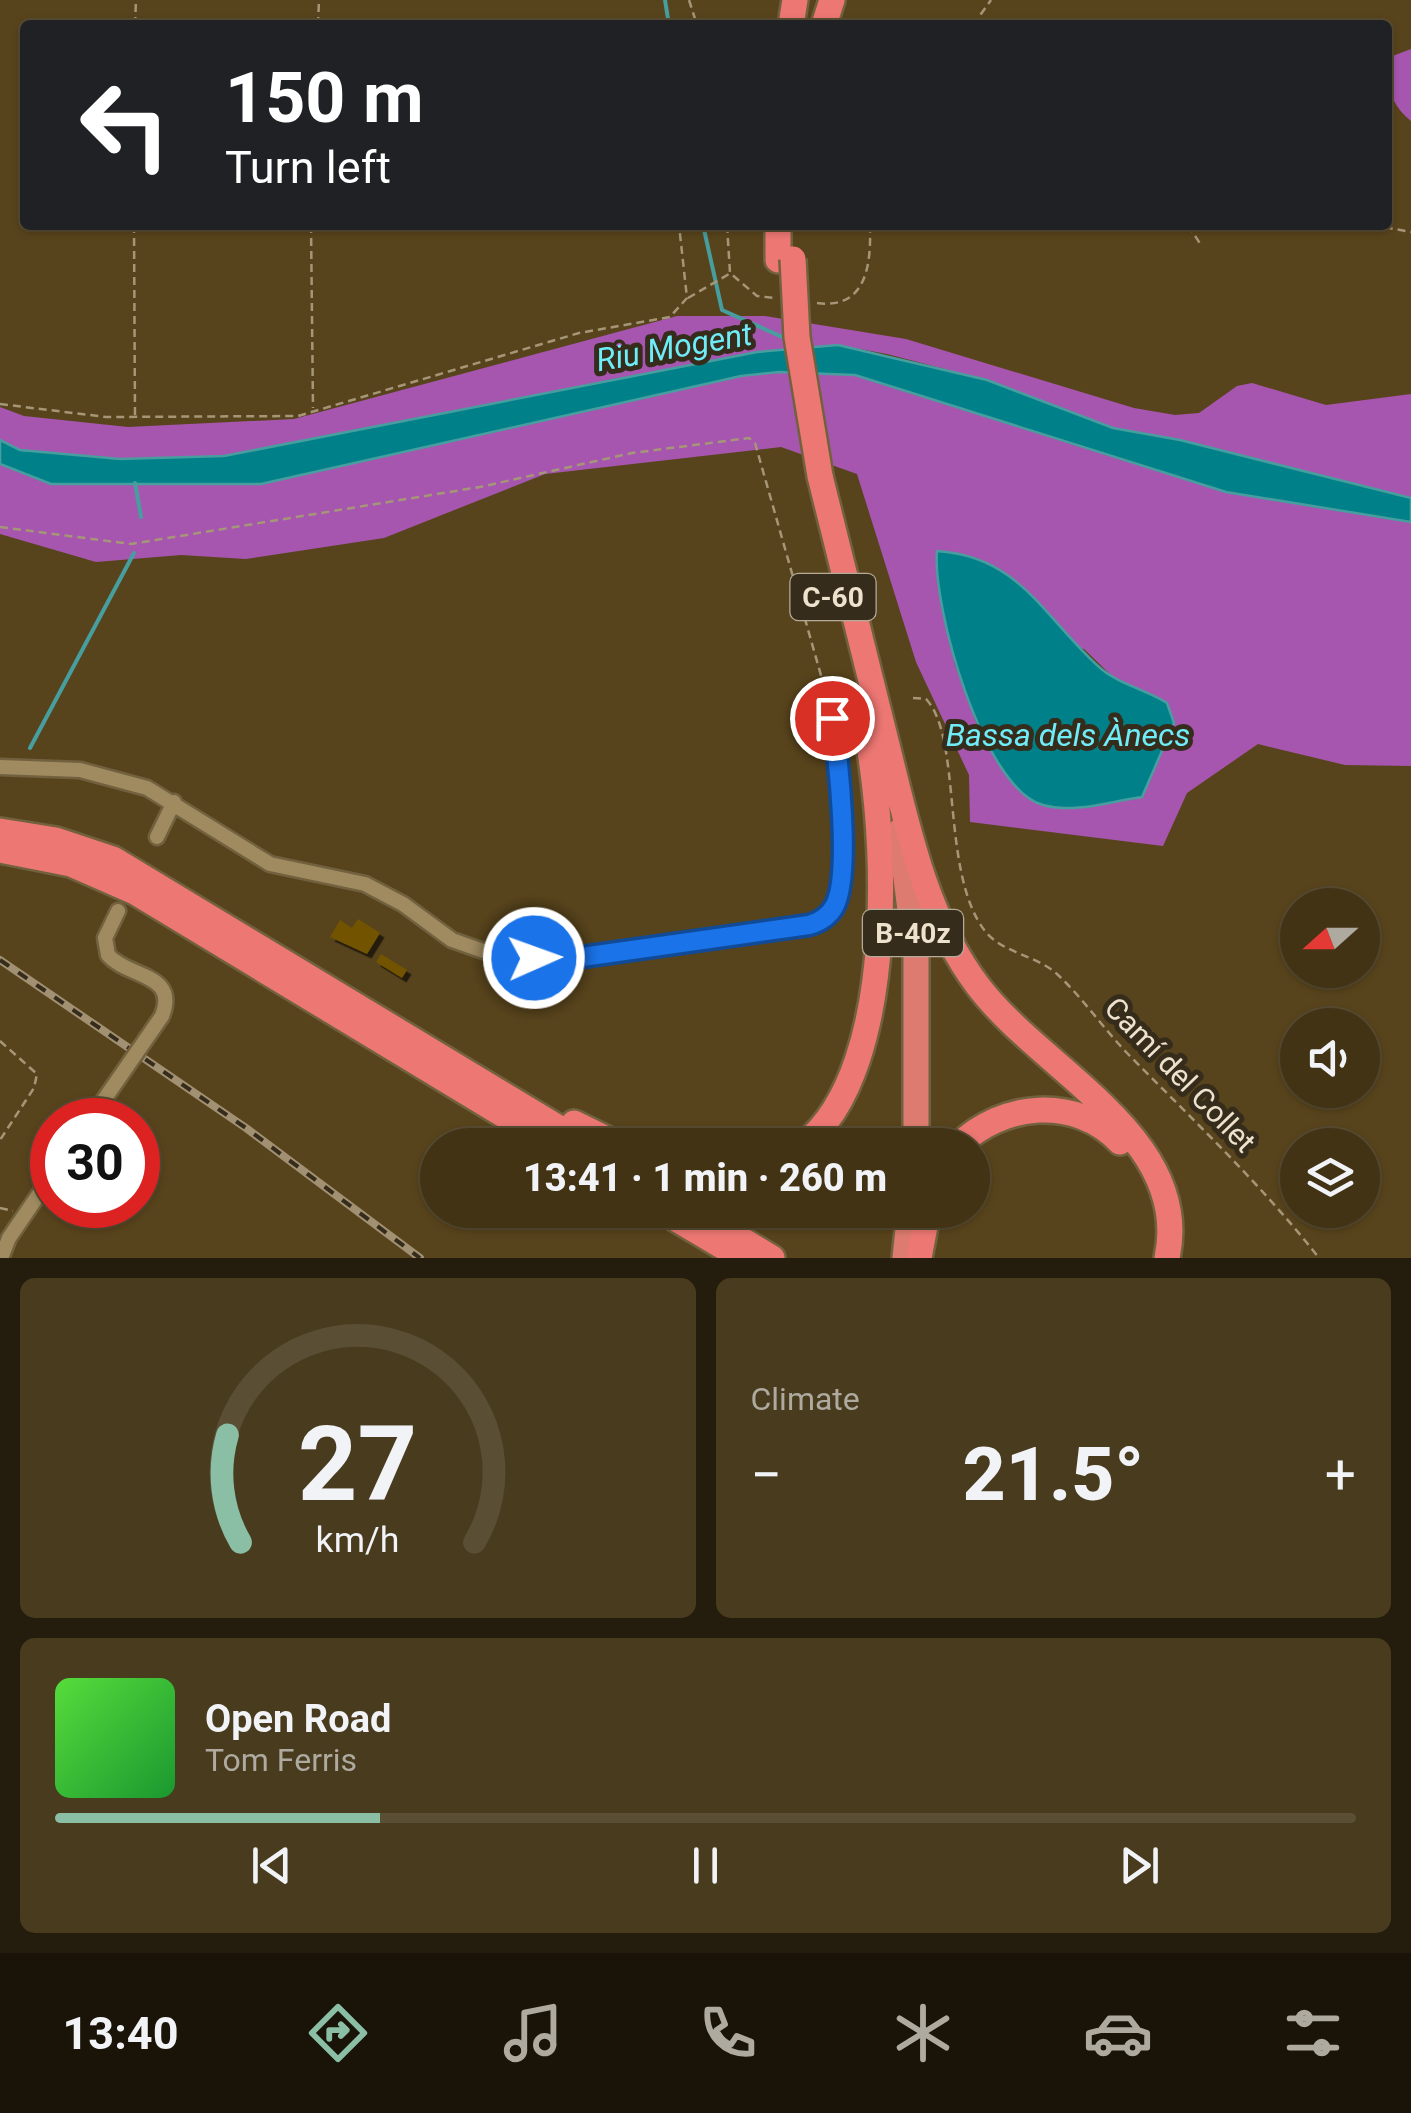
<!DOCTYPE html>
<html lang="en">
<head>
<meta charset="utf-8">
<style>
	body { margin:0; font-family:Roboto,sans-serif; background:#493b1e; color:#f1f3f6; height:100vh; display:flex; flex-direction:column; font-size:38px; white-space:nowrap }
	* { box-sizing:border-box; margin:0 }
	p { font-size:32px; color:#aeaaa0 }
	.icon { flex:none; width:55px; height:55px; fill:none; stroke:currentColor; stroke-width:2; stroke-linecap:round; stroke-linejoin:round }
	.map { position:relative; height:1258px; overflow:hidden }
	.panel { display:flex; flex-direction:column; gap:20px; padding:20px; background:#241c0c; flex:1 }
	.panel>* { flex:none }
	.hud { position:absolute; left:20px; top:20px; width:1372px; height:210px; border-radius:10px; box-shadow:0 2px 8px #0004,0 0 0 2px #5a4e34; background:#202124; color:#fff; overflow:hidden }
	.needle { width:65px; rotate:249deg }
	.tools { position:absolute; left:1280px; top:888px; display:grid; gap:20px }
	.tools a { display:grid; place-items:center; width:100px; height:100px; border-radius:50%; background:#423315; box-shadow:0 2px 8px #0004,0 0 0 2px #5a4e34; font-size:50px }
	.speed { position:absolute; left:30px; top:1098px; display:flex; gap:20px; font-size:50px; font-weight:700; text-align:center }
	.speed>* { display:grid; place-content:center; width:130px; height:130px; border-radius:50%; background:#423315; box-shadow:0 2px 8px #0004,0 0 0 2px #5a4e34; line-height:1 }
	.speed .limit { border:15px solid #d22; background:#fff; color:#111 }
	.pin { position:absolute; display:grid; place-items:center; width:85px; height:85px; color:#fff; margin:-42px; border:5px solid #fff; border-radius:50%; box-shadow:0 2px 10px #0007 }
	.me { position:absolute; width:110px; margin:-55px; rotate:88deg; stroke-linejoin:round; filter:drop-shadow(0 0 8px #0008) }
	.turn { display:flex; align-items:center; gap:35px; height:210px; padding:0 40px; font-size:45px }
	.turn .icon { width:130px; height:130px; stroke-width:2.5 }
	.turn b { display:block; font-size:70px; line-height:85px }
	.big { font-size:75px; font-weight:800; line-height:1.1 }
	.panel .widget { flex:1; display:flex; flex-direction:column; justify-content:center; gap:15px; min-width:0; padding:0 35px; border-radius:15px; background:#493b1e }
	.panel .dial { align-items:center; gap:0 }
	.dial svg { height:260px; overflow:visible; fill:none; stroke:#5a4e34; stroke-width:7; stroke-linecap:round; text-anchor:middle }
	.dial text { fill:#f1f3f6; stroke:none }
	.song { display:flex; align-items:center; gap:30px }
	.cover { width:120px; height:120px; border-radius:15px; background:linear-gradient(135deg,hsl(110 70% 55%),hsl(130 70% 35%)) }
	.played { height:10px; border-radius:5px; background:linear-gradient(90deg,#8abfa5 25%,#5a4e34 25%) }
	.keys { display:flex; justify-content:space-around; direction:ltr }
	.heat { display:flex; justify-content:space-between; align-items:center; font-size:55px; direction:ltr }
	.panel .tiles { flex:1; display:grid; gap:20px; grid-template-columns:1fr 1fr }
	.widget:last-child { grid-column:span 2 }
	.trip { position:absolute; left:420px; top:1128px; width:570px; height:100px; border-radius:50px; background:#423315; box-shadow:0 2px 8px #0004,0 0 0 2px #5a4e34; font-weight:800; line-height:100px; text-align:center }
	.dock { display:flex; height:160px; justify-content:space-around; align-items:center; background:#1a1408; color:#aeaaa0 }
	.dock .icon { width:70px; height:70px }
	.dock .current { color:#8abfa5 }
	.dock b { font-size:45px; color:#f1f3f6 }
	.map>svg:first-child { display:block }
</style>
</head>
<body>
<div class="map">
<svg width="1411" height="1258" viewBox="0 0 1411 1258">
	<defs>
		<filter id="shadow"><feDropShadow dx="4.5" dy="4.5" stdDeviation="0" flood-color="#0009"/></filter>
	</defs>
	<rect width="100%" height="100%" fill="#58441c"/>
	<path fill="#a756b0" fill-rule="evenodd" d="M 1411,49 L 1411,121 C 1391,105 1383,82 1390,57 Z
		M 677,316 L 765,316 L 906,339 L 1134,408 L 1175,415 L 1199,413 L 1237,386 L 1252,383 L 1326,405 L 1411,394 L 1411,498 L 1180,440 L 1113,428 L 987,380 L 887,354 L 838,345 L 757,352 L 224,456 L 120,459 L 20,450 L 0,440 L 0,407 L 24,416 L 128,427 L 294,419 Z
		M 779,372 L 855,375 L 1226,492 L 1411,522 L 1411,766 L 1345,765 L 1258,744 L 1187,793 L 1163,846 L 970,822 L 969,775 L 916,662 L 857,474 L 781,447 L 545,474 L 384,538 L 246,559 L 181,555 L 96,562 L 0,534 L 0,464 L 51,484 L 261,484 L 741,376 ZM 947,620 L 1084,649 L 1115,679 L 1167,703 L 1174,723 L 1142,797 L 1108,801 L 979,730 L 955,665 Z"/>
	<path fill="#00818a" stroke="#479e9e" stroke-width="2.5" d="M 838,345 L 987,380 L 1113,428 L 1180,440 L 1411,498 L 1411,522 L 1226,492 L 855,375 L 779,372 L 741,376 L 261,484 L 51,484 L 0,464 L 0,440 L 20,450 L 120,459 L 224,456 L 757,352 Z
		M 937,551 C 1019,556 1044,617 1098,666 C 1117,684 1145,689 1167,703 L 1174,723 L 1142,797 C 1111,801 1074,814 1043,805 C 983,789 932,606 937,551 Z"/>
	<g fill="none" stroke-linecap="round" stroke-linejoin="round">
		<path stroke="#479e9e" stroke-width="4" d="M 665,0 L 669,25
			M 703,225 L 722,310 L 789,340
			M 135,483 L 141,517
			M 30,748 L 134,553"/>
	</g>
	<path fill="#725303" filter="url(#shadow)" d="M 358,919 L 380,933 L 367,954 L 330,937 L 340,920 L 352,928 Z
		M 381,954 L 407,970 L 402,978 L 376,962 Z"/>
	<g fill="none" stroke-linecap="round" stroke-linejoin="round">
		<defs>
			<path id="minor" d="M 0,767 L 80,770 L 147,788 L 270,864 L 365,884 L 403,904 L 452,940 L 489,953 L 582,957 L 809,925 C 820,922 828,917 834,907 C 852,876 838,756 832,718
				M 157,837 L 174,802
				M 118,911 L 105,938 L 108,955 C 128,978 179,973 162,1016
				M 90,1120 L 101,1104
				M 1,1258 L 9,1238 L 52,1175"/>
			<path id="trunk" d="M 900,831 L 916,957 L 916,1145
				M 905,1258 L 910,1210"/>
			<path id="motorway" d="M 791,25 L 795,0
				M 824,25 L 832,0
				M 778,260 L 778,225
				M 820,476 C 842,561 863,647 884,733 C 906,819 923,913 978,986 C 1042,1071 1193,1137 1167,1258
				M 0,831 L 56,840 L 113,859 L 587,1145
				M 0,850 L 71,864 L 135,892 L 553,1145
				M 574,1123 L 619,1145
				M 803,1145 C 902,1069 888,812 860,702
				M 959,1145 C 1002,1103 1075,1095 1120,1142
				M 661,1210 L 742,1258
				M 729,1232 L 772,1258
				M 919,1258 L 928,1210"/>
		</defs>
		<use href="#minor" stroke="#72613e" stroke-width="19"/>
		<use href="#trunk" stroke="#72613e" stroke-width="30"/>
		<use href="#motorway" stroke="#72613e" stroke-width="30"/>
		<path stroke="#a69678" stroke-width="2.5" stroke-dasharray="8 5" stroke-linecap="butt" d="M 689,0 L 697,25
			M 135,25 L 136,0
			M 318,25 L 319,0
			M 973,25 L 991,0
			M 134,225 L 135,418
			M 311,225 L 313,408
			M 727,225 L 730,273 L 757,296 L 774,298
			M 1188,225 L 1201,245
			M 1372,225 L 1411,232
			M 688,298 L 729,274
			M 817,303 C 868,310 871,262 870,225
			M 0,404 L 106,417 L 298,416 L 579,333 L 670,317 L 687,298 L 679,225
			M 0,527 L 131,544 L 480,487 L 632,453 L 749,438 L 755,443 L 830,707
			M 913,698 L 926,699 C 963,738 940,873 985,931 C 1002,953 1036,955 1057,974 C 1082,997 1103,1028 1127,1053 C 1193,1120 1261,1184 1319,1258
			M 0,1041 L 37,1074 L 34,1088 L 0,1140
			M 0,1208 L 13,1211"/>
		<use href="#minor" stroke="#a08b61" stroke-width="14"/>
		<use href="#trunk" stroke="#de7b70" stroke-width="25"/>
		<use href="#motorway" stroke="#ed7773" stroke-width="25"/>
		<defs>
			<path id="rail" d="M 0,960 L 246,1128 L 420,1258"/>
		</defs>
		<use href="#rail" stroke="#a19072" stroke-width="8"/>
		<use href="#rail" stroke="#352c1b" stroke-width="4" stroke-dasharray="11" stroke-linecap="butt"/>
		<defs>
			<path id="minor-bridge" d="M 101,1104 L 162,1016"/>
			<path id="motorway-bridge" d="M 793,259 L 797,337 L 820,476"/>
		</defs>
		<use href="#minor-bridge" stroke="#72613e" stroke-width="19" stroke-linecap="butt"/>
		<use href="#motorway-bridge" stroke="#72613e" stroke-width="30" stroke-linecap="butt"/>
		<use href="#minor-bridge" stroke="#a08b61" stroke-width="14"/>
		<use href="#motorway-bridge" stroke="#ed7773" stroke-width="25"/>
	</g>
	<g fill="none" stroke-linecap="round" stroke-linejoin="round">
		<defs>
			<path id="route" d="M 534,958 L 582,957 L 809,925 C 820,922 828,917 834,907 C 852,876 838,756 832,718"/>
		</defs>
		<use href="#route" stroke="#114b97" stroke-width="25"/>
		<use href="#route" stroke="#1a73e8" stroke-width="18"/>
	</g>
	<g text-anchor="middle" stroke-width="10" stroke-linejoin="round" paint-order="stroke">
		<g fill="#352c1b" stroke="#b6ab98" stroke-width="2.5">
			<rect x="790.5" y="574" width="85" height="46" rx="8"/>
			<rect x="863" y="910" width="100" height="46" rx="8"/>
		</g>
		<g font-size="28" font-weight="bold" fill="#eee2cd">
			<text x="833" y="607">C-60</text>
			<text x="913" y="943">B-40z</text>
		</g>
		<g font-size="30" fill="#eee2cd" stroke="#352c1b">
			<text transform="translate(1180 1075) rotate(46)" y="10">Camí del Collet</text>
		</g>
		<g font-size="32" font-style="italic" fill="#6fecf7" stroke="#352c1b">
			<text transform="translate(674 347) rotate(-10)" y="11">Riu Mogent</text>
			<text x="1068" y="746">Bassa dels Ànecs</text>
		</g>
	</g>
</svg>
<div class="tools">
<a><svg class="needle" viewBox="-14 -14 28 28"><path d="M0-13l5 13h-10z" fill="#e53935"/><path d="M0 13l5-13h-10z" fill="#aeaaa0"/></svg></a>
<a><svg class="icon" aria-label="sound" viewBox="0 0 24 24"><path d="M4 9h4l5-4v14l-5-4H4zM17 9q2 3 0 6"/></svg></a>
<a><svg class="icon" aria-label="layers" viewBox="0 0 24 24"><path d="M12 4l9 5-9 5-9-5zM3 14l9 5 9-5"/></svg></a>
</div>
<div class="speed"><div class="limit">30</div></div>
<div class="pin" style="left:832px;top:718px;background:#d93025"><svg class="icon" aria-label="arrive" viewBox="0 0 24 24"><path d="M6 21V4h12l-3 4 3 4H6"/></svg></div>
<svg class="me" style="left:534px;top:958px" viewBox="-20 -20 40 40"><circle r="17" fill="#1a73e8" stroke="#fff" stroke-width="3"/><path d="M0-11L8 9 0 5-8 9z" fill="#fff"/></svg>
<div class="trip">13:41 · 1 min · 260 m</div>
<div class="hud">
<div class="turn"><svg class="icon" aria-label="left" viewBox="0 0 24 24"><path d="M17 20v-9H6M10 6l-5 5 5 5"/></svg><div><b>150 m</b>Turn left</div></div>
</div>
</div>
<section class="panel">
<div class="tiles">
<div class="widget dial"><svg viewBox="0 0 100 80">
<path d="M14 69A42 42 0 1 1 86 69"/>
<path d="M14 69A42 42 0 0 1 10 36" stroke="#8abfa5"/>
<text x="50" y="56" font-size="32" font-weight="700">27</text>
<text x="50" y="72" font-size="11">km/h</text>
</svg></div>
<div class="widget"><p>Climate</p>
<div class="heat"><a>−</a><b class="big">21.5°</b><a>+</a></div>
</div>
<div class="widget">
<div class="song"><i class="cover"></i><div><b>Open Road</b><p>Tom Ferris</p></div></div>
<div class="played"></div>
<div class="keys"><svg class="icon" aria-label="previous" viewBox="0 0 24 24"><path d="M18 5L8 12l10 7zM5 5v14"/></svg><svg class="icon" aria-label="pause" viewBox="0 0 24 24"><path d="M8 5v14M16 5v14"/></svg><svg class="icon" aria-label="next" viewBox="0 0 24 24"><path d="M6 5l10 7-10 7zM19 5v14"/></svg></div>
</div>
</div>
</section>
<nav class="dock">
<b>13:40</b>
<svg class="icon current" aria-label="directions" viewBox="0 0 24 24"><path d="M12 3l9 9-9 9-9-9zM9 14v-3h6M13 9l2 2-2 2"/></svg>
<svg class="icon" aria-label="music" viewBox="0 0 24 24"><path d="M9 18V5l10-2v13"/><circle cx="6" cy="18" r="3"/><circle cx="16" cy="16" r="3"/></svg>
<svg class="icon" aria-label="phone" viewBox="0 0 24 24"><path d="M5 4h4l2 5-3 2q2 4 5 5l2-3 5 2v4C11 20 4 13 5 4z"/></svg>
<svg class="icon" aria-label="climate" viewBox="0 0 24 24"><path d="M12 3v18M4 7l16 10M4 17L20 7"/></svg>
<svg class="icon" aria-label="car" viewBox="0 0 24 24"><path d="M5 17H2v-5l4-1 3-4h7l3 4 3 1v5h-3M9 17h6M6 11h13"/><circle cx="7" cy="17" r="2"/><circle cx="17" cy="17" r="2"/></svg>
<svg class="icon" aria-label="filters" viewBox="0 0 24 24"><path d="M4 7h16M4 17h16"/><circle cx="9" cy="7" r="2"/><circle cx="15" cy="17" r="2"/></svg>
</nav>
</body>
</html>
